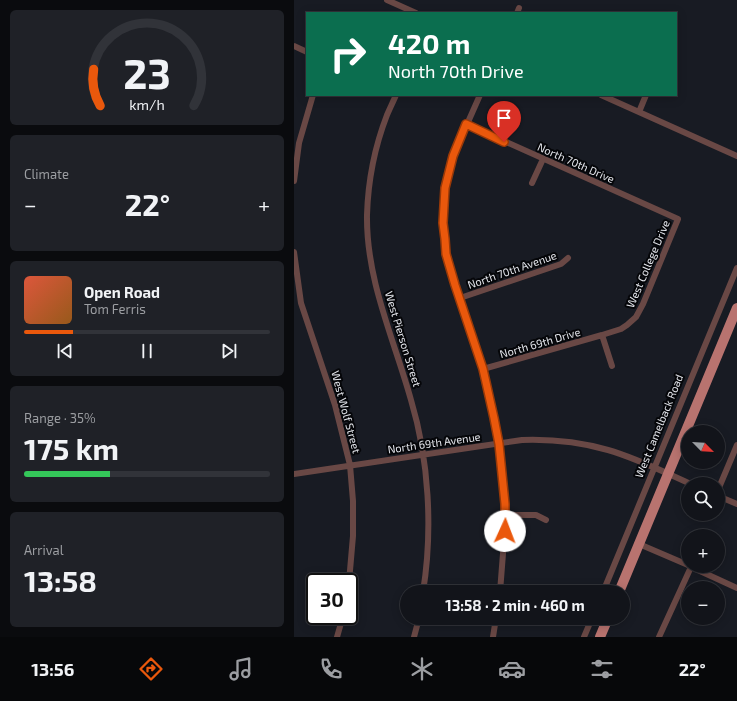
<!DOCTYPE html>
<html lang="en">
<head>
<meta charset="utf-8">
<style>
	body { margin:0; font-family:"Exo 2",sans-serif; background:#1f2127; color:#f1f3f6; height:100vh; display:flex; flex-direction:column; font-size:15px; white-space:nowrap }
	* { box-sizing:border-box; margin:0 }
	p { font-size:13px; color:#9c9ea2 }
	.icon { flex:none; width:22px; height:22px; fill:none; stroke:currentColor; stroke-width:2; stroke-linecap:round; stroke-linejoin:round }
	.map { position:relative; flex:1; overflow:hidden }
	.panel { display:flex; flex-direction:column; gap:10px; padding:10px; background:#0a0b0e; width:294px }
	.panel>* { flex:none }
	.hud { position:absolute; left:12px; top:12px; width:371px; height:84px; border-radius:0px; box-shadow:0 2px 10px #0003,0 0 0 1px #313339; background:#0b6e4f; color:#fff; overflow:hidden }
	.needle { width:26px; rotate:114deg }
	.tools { position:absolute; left:387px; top:425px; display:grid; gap:8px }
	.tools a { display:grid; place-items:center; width:44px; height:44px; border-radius:50%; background:#12141a; box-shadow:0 2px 10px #0003,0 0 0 1px #313339; font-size:20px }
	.speed { position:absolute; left:12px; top:573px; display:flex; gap:8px; font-size:20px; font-weight:700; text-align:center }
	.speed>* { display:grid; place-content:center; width:52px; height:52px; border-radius:50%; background:#12141a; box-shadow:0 2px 10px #0003,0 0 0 1px #313339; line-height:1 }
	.speed .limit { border:2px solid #111; border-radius:6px; background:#fff; color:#111 }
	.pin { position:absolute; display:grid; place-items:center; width:34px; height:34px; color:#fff; margin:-41px -17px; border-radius:50% 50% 50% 0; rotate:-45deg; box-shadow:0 0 4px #0007 }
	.pin .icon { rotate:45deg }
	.me { position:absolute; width:44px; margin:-22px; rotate:2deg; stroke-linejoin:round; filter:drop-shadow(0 0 3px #0008) }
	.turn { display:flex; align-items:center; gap:14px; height:84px; padding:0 16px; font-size:18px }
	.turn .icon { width:52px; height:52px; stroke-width:2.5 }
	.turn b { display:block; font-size:28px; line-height:34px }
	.big { font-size:30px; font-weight:700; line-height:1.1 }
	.panel .card { flex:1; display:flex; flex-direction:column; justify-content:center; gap:6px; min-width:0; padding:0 14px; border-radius:6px; background:#1f2127 }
	.panel .dial { align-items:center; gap:0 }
	.dial svg { height:104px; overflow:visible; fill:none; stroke:#313339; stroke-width:7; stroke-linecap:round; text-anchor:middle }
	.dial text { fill:#f1f3f6; stroke:none }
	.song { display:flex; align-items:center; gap:12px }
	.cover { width:48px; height:48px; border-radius:6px; background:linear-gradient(135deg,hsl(10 70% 55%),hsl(30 70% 35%)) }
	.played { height:4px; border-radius:2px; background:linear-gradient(90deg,#ea580c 20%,#313339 20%) }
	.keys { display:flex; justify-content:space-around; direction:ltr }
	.heat { display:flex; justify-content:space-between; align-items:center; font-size:22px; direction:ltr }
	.charge { height:6px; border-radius:3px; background:linear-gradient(90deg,#34c759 35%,#313339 0) }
	.trip { position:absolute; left:106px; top:585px; width:230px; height:40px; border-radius:20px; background:#12141a; box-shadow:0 2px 10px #0003,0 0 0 1px #313339; font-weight:700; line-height:40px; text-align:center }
	.tab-bar { display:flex; height:64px; justify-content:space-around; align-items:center; background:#07080a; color:#9c9ea2 }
	.tab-bar .icon { width:28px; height:28px }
	.tab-bar .selected { color:#ea580c }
	.tab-bar b { font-size:18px; color:#f1f3f6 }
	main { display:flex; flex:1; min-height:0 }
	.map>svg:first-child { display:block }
</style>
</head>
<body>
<main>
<section class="panel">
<div class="card dial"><svg viewBox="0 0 100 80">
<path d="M14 69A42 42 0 1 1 86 69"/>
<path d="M14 69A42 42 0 0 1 9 41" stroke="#ea580c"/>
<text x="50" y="56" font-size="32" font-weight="700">23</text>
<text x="50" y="72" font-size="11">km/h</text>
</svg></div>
<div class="card"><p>Climate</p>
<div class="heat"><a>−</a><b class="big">22°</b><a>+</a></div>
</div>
<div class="card">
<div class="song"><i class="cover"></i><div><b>Open Road</b><p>Tom Ferris</p></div></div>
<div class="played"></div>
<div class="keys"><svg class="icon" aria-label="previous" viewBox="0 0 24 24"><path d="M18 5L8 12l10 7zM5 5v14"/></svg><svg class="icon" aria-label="pause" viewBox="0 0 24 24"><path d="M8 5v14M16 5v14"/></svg><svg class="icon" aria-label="next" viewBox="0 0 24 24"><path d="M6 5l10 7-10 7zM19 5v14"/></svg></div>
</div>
<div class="card"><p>Range · 35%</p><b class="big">175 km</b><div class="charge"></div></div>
<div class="card"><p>Arrival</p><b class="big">13:58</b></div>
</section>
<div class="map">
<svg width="443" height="637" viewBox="0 0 443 637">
	<rect width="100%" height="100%" fill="#181b23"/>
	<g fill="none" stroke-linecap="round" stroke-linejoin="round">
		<path stroke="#694845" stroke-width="6" d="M 93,0 L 122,13
			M 223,13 L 225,8
			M 0,46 L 13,52
			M 102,95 C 99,102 96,108 93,115 C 81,146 74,182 73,215 C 72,280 100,339 117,400 C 135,460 139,530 129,592
			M 186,95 L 159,156 L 151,188 L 149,223 L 152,254 L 161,285 L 189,369 L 205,444 L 212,515 L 206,592
			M 307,95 L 443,156
			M 345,112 L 352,95
			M 172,124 L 384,219 L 349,304 L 342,317 L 333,325 L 327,329 L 308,335 L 189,369
			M 0,181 L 5,143 L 19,95
			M 238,183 L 249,159
			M 0,252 L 7,303 L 41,405 L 56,465 L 59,501 L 59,536 L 55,582
			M 166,298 L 267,264 L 274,258
			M 308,335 L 318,366
			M 0,474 L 228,440 C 257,439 286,442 314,450 C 342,458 370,472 397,484
			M 424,490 L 443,445
			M 424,496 L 443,504
			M 212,515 L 242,515 L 252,520
			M 345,544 L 394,565
			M 395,566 L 443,588
			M 309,592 L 443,268
			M 43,637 L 49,616
			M 120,637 L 125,618
			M 199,637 L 202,618
			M 290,637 L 298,618
			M 365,637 L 397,567"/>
		<path stroke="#b8736f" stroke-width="10" d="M 325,592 L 443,308
			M 306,637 L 314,618"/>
	</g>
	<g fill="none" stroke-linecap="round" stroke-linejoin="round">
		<defs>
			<path id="route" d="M 210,142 L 172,124 L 159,156 L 151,188 L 149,223 L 151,239 L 152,254 L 161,285 L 189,369 L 200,418 L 205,444 L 211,504 L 211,531"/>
		</defs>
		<use href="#route" stroke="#983908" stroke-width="10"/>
		<use href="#route" stroke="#ea580c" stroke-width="7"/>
	</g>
	<g text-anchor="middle" stroke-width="4" stroke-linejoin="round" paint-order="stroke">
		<g font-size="11" fill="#e4e6ec" stroke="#050609">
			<text transform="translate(282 163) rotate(24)" y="4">North 70th Drive</text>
			<text transform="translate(354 264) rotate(-67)" y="4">West College Drive</text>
			<text transform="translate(218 270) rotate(-19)" y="4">North 70th Avenue</text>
			<text transform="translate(109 339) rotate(73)" y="4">West Pierson Street</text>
			<text transform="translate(246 343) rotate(-16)" y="4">North 69th Drive</text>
			<text transform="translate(52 412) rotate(75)" y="4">West Wolf Street</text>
			<text transform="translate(365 426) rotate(-68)" y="4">West Camelback Road</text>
			<text transform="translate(140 443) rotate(-8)" y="4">North 69th Avenue</text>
		</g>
	</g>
</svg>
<div class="tools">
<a><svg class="needle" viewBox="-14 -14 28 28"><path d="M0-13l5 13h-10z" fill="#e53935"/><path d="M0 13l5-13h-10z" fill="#9c9ea2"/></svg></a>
<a><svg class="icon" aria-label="search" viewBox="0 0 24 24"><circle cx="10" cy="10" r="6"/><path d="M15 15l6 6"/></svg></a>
<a>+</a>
<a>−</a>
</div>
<div class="speed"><div class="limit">30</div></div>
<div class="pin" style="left:210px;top:142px;background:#d93025"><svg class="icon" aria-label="arrive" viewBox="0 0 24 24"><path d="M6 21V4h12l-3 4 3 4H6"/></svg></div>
<svg class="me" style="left:211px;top:531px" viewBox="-20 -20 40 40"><circle r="19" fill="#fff"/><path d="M0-13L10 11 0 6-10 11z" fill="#ea580c"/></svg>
<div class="trip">13:58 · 2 min · 460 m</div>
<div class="hud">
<div class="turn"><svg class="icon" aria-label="right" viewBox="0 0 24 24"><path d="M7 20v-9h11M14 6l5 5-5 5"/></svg><div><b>420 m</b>North 70th Drive</div></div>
</div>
</div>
</main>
<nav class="tab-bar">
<b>13:56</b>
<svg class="icon selected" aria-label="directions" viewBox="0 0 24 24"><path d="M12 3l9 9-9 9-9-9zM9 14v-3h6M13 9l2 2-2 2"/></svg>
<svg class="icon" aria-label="music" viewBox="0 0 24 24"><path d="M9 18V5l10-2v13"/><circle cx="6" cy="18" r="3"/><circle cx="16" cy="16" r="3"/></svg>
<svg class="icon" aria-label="phone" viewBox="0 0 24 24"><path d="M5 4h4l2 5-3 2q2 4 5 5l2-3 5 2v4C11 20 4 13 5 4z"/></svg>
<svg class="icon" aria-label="climate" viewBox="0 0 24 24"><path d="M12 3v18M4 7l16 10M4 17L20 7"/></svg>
<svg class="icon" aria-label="car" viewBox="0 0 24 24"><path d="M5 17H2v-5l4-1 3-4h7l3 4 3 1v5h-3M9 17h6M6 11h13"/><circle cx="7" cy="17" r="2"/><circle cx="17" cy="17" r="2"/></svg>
<svg class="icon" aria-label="filters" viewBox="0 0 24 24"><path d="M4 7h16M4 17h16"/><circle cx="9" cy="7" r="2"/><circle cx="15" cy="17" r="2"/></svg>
<b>22°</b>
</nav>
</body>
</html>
